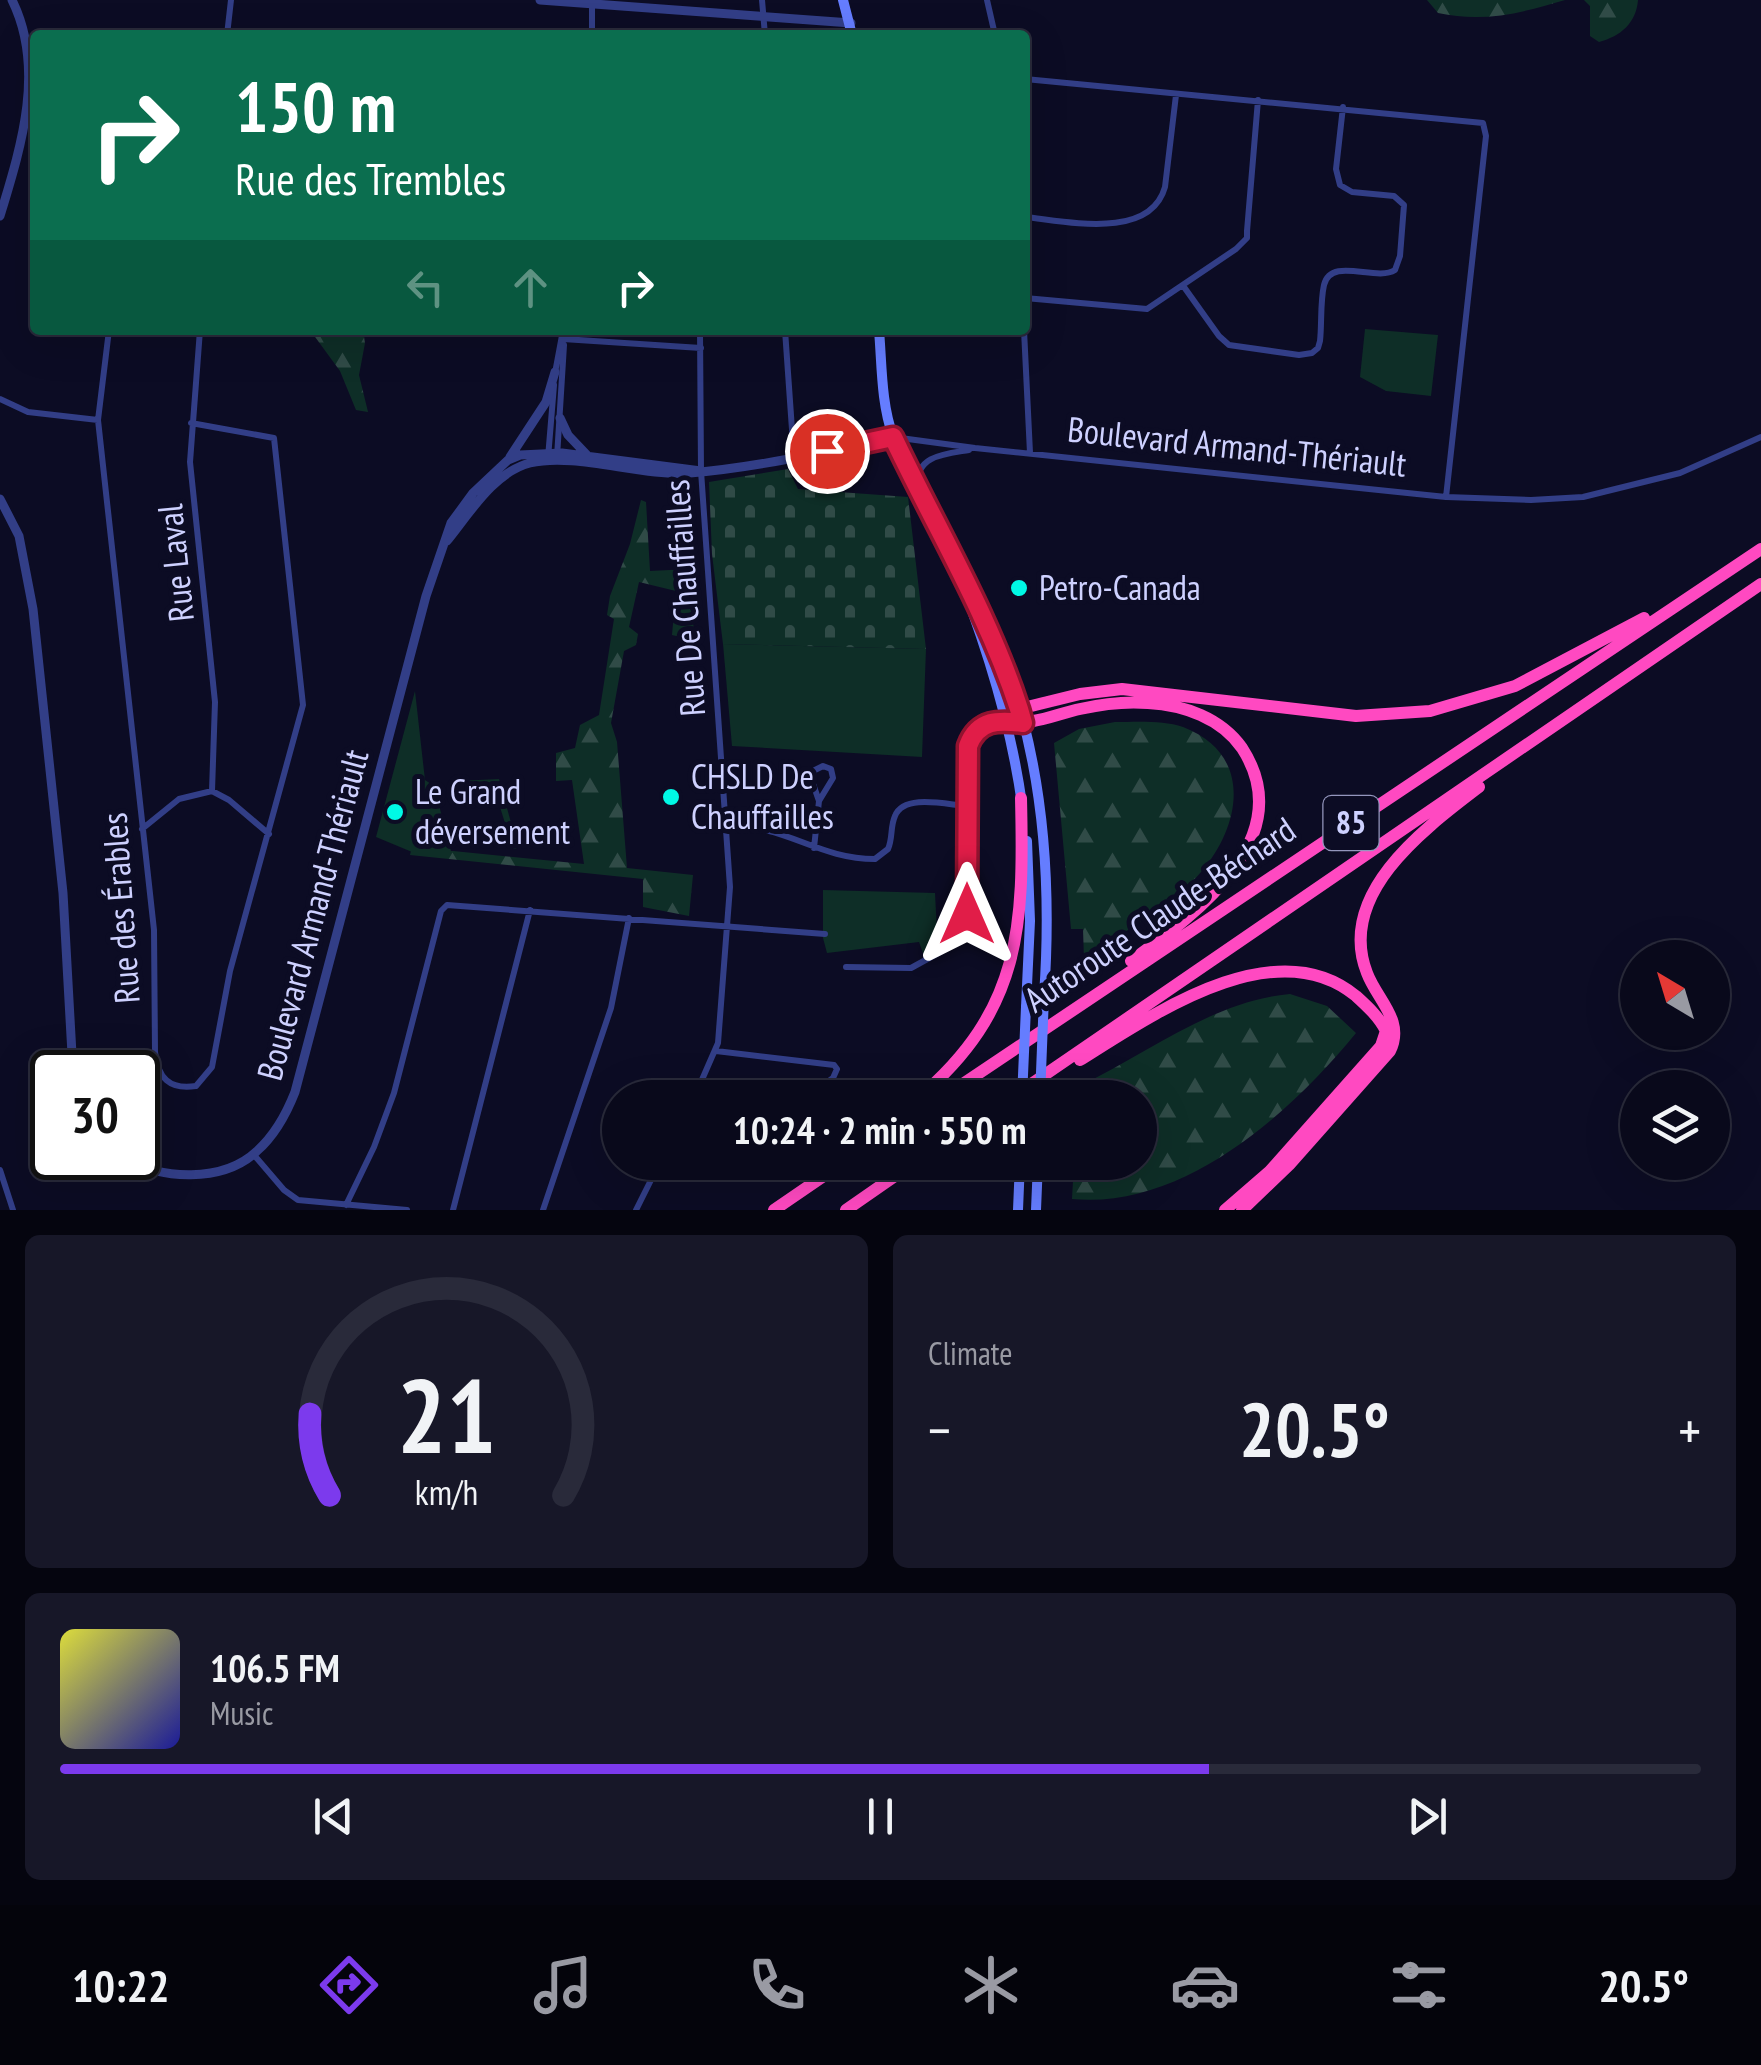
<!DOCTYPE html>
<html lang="en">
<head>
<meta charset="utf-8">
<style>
	body { margin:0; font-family:"PT Sans Narrow",sans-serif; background:#171728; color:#f1f3f6; height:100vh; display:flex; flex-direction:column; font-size:38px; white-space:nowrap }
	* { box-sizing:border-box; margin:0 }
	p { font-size:32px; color:#999aa3 }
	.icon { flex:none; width:55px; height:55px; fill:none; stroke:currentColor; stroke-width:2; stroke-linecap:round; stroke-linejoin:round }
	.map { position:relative; height:1210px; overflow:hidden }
	.drawer { display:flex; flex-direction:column; gap:25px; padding:25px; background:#05050f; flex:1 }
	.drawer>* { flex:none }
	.guide { position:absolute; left:30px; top:30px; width:1000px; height:305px; border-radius:10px; box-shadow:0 10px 40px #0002,0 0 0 2px #292a3a; background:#0b6e4f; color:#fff; overflow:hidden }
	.needle { width:65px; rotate:322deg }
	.fabs { position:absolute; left:1620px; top:940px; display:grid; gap:20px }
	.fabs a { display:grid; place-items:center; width:110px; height:110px; border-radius:50%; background:#09091b; box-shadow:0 10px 40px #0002,0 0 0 2px #292a3a; font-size:50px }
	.speed { position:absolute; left:30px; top:1050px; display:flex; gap:20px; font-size:50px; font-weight:700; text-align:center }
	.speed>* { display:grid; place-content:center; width:130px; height:130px; border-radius:50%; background:#09091b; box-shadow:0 10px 40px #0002,0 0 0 2px #292a3a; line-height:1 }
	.speed .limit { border:5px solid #111; border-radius:15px; background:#fff; color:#111 }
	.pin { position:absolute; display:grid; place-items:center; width:85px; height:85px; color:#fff; margin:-42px; border:5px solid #fff; border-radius:50%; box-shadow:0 2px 10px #0007 }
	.me { position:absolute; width:110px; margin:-55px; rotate:0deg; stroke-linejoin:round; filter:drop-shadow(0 0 8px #0008) }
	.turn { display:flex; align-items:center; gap:35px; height:210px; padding:0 40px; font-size:45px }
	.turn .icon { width:130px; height:130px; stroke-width:2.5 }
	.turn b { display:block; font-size:70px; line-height:85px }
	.lanes { display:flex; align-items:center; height:95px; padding:0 40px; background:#0003; justify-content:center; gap:50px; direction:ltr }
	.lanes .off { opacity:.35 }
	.big { font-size:75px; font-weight:700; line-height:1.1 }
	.drawer .card { flex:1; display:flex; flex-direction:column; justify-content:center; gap:15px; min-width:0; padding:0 35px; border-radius:15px; background:#171728 }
	.drawer .dial { align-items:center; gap:0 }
	.dial svg { height:260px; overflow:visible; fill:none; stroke:#292a3a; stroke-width:7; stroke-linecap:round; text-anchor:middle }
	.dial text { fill:#f1f3f6; stroke:none }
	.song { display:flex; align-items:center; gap:30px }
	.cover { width:120px; height:120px; border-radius:15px; background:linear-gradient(135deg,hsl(60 70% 55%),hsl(240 70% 35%)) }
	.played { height:10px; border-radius:5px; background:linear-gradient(90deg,#7c3aed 70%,#292a3a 70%) }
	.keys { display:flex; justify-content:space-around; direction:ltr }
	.heat { display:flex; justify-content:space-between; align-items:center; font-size:55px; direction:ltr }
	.drawer .tiles { flex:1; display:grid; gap:25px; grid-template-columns:1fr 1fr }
	.card:last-child { grid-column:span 2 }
	.trip { position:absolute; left:602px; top:1080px; width:555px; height:100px; border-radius:50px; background:#09091b; box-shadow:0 10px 40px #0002,0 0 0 2px #292a3a; font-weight:700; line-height:100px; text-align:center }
	.menu { display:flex; height:160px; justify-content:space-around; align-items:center; background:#04040b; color:#999aa3 }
	.menu .icon { width:70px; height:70px }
	.menu .current { color:#7c3aed }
	.menu b { font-size:45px; color:#f1f3f6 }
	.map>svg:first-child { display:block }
</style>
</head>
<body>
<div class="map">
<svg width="1761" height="1210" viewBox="0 0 1761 1210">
	<defs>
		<pattern id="forest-firs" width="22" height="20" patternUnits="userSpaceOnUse" patternTransform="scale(2.5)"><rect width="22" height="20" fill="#0e2e27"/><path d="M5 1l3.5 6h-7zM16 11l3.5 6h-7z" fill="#304b47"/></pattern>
		<pattern id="cemetery-stones" width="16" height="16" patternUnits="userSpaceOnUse" patternTransform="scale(2.5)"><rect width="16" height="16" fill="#0e2e27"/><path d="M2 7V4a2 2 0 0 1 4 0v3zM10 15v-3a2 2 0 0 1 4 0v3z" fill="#304b47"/></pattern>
	</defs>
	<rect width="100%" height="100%" fill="#0c0c24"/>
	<path fill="#0e2e27" d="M 1365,329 L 1438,335 L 1431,396 L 1386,391 L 1360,377 Z
		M 723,644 L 926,649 L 922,757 L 732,746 Z
		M 415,691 L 425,780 L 434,786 L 451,851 L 412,852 L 376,837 Z
		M 499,779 L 518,848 L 513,849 L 495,791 L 460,787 L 457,781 Z
		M 823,890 L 935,893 L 938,951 L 924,956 L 919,942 L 827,953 L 823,938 Z"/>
	<path fill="url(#forest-firs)" d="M 1427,0 L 1565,0 C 1521,13 1484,23 1438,13 Z
		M 1584,0 L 1638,0 C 1636,23 1621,36 1599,42 L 1590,36 L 1590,6 Z
		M 310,330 L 363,330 L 365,343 L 359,375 L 368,412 L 356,410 L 340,371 Z
		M 641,500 L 646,502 L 650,571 L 691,569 L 694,640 L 672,635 L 676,591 L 639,582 L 629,627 L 638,634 L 636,645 L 624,651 L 611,723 L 617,742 L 627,868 L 693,875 L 689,916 L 643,907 L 643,879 L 410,855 L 411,851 L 453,851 L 584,864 L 572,780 L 556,781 L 556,753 L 575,748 L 580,725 L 599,715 L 614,619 L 607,615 L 610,596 L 630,544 Z
		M 1115,722 C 1136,722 1163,720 1183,727 C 1253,754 1242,824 1201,872 C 1177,901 1116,937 1084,959 L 1083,929 L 1071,929 L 1054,743 L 1079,729 Z
		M 1290,994 L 1327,1006 L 1356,1033 C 1294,1109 1186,1210 1072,1199 L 1074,1163 L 1140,1162 L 1140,1098 L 1078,1097 L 1079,1086 C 1148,1054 1212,1001 1290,994 Z"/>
	<path fill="url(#cemetery-stones)" d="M 788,469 L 798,489 L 908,497 L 926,649 L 723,644 L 712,554 L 709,482 Z"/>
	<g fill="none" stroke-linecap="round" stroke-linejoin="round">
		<path stroke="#323e87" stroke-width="6" d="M 762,0 L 765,35
			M 987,0 L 995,35
			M 227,35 L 231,0
			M 592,35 L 592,1
			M 1025,79 L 1483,123 L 1486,136 L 1446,497
			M 1025,217 C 1065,221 1150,241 1165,187 L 1176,95
			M 1184,287 L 1219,336 L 1229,345 L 1299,355 L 1312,353 L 1318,348 L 1320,341 C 1322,323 1320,303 1324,285 C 1331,256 1376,282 1395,270 L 1400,256 L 1404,205 L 1394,196 L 1352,192 L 1340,185 L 1336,169 L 1343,107
			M 1025,298 L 1147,309 L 1236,249 L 1247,238 L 1247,231 L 1258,100
			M 109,330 L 98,420 L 154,930 L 155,1052 C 158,1078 169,1090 196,1086 L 212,1067 L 230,971 L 303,705 L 274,438 L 191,423
			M 200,330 L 190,462 L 215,702 L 212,791
			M 785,330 L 794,458
			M 1024,330 L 1030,453
			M 563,339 L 701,348
			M 555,373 L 563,330
			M 0,399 L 28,412 L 98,420
			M 893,437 L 975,448 L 1446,497 L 1531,500 L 1583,497 L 1680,473 L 1761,437
			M 557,457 L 564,345
			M 548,458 L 554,385
			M 917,486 C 916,455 945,454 969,450
			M 823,766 L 831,769 L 833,778 L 819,801 L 811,778 L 815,770 Z
			M 726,827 C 785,823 816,859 875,859 L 888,849 C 893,838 890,827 895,816 C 904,793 948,805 967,806
			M 142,829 L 179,799 L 212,791 L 229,800 L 269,834
			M 814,848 L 819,801
			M 846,967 L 911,968 L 942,951 L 958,933 L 968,904 L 968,746 L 979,729 L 1004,720
			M 716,1051 L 834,1065 L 837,1069 L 833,1078 L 806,1098
			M 694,1098 L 718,1043 L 730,887 L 701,471 L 700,330
			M 254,1155 L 284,1190 L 298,1200 L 407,1210
			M 0,1170 L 13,1210
			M 346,1205 L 374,1147 L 394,1093 L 441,911 L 447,905 L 825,934
			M 453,1210 L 530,910
			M 543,1210 L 611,1008 L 629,918
			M 636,1210 L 660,1162"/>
		<path stroke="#323e87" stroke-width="9" d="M 540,0 L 851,23
			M 0,216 C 21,147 46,69 12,0
			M 560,418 L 568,435 L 587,455
			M 510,457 L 546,402 L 555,372
			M 0,499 L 19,536 L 33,609 L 63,893 L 73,1072
			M 447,541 C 469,514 494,472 530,463 C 576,452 641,477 690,473 C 759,467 825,452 893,437
			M 123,1158 C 160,1180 223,1183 257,1151 C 275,1135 286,1115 295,1092 L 426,596 L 451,523 L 473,493 L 508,460 L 520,455 L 562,453 L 701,471"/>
		<path stroke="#657dff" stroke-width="10" d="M 843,0 L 852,35
			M 879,330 C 882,365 881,403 893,436 C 907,477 934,514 950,554 C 983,634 1010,718 1022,804
			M 962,573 C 1038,699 1054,852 1044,996
			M 1026,1007 L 1030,921 L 1027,841
			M 1018,1210 L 1020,1162
			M 1036,1210 L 1038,1162"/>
		<path stroke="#ff49c1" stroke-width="12" d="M 1005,719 L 1019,709 L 1080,694 L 1122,689 L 1356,716 L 1430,711 L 1515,686 L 1644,618
			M 1005,719 C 1029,728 1056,714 1080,709 C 1102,704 1125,701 1148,703 C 1184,705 1221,718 1242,748 C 1301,839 1194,915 1131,961
			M 1080,1060 C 1152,1015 1275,929 1356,996 C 1367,1006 1379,1017 1386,1031 L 1381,1046 L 1270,1171 L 1225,1210
			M 918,1098 C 1022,1010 1024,926 1021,798
			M 942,1098 L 1761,549
			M 1011,1098 L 1761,584
			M 774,1210 L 844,1162
			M 846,1210 L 915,1162
			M 1242,1210 L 1289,1165 L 1390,1051 C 1405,1020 1377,1000 1367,973 C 1336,894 1424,829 1479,787"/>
		<path stroke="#657dff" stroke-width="10" d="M 1022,1098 L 1026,1007
			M 1040,1098 L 1044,996"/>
	</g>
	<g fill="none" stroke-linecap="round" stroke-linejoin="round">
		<defs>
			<path id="route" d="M 827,451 L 893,437 C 936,528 988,613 1019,709 L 1023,723 C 999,720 978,719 968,746 L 967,914"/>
		</defs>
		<use href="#route" stroke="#92132f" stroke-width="25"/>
		<use href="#route" stroke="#e11d48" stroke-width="18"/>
	</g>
	<g fill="#00f9e5" stroke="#0c0c24" stroke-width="4">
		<circle cx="1019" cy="588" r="10"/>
		<circle cx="671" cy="797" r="10"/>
		<circle cx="395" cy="812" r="10"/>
	</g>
	<g text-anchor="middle" stroke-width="10" stroke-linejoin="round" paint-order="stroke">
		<rect fill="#0c0c24" stroke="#9496bd" stroke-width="2.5" x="1323.5" y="796" width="55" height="54" rx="8"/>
		<g font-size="32" font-weight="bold" fill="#ced1ff">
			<text x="1351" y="834">85</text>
		</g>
		<g font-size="35" fill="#ced1ff" stroke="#0c0c24">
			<text transform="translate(1237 447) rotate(6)" y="12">Boulevard Armand-Thériault</text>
			<text transform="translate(176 563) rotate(-96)" y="12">Rue Laval</text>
			<text transform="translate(685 598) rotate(-94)" y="12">Rue De Chauffailles</text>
			<text transform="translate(121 908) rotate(-94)" y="12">Rue des Érables</text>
			<text transform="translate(313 915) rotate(-75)" y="12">Boulevard Armand-Thériault</text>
			<text transform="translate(1160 915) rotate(-34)" y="12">Autoroute Claude-Béchard</text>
		</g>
		<g font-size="35" fill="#ced1ff" stroke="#0c0c24" text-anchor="start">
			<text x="1039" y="600">Petro-Canada</text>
			<text x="691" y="789">CHSLD De<tspan x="691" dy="40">Chauffailles</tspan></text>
			<text x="415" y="804">Le Grand<tspan x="415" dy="40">déversement</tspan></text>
		</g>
	</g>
</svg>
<div class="fabs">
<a><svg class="needle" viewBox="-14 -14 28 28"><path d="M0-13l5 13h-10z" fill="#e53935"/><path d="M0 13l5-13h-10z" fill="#999aa3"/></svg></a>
<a><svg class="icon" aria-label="layers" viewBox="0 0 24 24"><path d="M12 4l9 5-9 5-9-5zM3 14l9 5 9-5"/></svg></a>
</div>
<div class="speed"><div class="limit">30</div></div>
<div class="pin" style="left:827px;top:451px;background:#d93025"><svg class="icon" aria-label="arrive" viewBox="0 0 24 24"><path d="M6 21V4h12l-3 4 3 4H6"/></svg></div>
<svg class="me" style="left:967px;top:914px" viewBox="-20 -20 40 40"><path d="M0-17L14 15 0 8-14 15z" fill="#e11d48" stroke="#fff" stroke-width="4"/></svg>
<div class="trip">10:24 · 2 min · 550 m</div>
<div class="guide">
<div class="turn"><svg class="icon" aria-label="right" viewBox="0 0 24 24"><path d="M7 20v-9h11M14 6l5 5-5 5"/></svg><div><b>150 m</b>Rue des Trembles</div></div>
<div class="lanes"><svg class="icon off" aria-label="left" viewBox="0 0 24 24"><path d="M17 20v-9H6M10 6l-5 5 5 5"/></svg><svg class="icon off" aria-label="ahead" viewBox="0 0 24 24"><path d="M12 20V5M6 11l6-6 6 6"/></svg><svg class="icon" aria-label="right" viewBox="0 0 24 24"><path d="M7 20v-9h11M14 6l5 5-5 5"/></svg></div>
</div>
</div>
<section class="drawer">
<div class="tiles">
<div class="card dial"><svg viewBox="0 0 100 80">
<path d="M14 69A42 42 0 1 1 86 69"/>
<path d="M14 69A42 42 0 0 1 8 44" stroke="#7c3aed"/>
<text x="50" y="56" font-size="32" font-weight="700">21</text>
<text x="50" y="72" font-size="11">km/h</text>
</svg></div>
<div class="card"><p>Climate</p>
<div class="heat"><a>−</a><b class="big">20.5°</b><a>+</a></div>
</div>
<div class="card">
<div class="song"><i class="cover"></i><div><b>106.5 FM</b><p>Music</p></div></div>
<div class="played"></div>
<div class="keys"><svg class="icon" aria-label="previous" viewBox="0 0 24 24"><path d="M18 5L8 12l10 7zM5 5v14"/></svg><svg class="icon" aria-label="pause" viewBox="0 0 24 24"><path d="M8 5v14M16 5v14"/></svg><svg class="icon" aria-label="next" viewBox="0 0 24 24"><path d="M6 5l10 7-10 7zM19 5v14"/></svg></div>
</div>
</div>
</section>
<nav class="menu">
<b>10:22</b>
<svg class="icon current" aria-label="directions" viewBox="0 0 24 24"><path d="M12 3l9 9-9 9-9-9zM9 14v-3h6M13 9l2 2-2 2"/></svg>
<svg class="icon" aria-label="music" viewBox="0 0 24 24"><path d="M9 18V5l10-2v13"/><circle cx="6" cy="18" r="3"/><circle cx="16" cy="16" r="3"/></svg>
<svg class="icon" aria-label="phone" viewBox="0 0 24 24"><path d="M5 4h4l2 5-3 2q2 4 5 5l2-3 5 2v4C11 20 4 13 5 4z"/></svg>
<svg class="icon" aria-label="climate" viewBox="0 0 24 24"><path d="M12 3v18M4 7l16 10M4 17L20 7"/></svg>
<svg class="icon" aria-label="car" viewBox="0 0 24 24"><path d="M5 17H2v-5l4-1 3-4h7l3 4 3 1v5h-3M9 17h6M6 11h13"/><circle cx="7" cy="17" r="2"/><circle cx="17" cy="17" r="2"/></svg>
<svg class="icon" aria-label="filters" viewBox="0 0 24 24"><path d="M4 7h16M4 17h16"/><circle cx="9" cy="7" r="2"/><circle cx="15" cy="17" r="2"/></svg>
<b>20.5°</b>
</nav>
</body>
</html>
